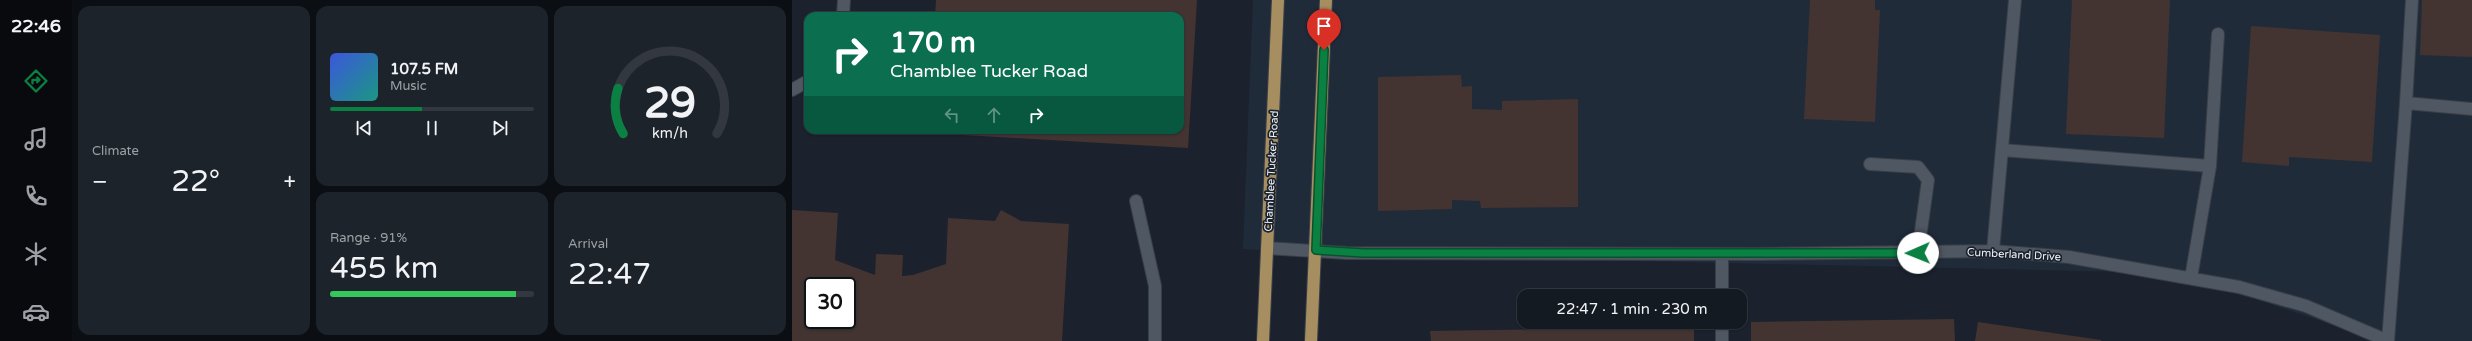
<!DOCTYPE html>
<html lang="en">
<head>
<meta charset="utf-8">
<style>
	body { margin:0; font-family:"Varela Round",sans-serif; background:#1d232a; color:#f1f3f6; height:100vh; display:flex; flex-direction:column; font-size:15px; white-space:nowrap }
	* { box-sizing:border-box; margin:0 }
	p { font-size:13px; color:#9da1a5 }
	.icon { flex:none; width:22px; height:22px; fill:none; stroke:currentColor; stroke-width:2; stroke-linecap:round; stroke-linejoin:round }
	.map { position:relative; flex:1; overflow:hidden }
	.sheet { display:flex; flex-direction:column; gap:6px; padding:6px; background:#0b0e13; width:720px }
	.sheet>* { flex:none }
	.top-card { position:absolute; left:12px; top:12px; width:380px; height:122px; border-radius:12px; box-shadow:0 1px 3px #0004,0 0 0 1px #333840; background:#0b6e4f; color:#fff; overflow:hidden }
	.speed { position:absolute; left:12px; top:277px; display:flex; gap:8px; font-size:20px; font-weight:700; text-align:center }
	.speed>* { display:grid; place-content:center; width:52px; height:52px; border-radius:50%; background:#141a22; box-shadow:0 1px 3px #0004,0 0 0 1px #333840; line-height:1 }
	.speed .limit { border:2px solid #111; border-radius:6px; background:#fff; color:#111 }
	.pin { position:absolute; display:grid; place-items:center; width:34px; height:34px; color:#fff; margin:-41px -17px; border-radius:50% 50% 50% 0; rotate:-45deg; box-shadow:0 0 4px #0007 }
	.pin .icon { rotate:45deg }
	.me { position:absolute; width:44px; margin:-22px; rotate:269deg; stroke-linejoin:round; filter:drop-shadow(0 0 3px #0008) }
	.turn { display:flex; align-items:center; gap:14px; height:84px; padding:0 20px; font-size:18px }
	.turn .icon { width:52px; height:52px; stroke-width:2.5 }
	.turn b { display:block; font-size:28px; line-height:34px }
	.lanes { display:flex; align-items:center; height:38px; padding:0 20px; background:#0003; justify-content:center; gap:20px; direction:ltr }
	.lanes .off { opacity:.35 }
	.big { font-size:30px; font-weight:600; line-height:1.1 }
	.sheet .card { flex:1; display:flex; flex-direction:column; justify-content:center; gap:6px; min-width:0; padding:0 14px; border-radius:12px; background:#1d232a }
	.sheet .dial { align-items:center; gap:0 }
	.dial svg { height:104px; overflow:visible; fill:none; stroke:#333840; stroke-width:7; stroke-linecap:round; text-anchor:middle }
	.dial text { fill:#f1f3f6; stroke:none }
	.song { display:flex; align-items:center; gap:12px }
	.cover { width:48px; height:48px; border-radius:6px; background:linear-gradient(135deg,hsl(230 70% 55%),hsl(170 70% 35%)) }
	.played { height:4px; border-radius:2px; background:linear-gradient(90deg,#0b8043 45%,#333840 45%) }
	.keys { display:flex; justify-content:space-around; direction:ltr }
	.heat { display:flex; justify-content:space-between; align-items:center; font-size:22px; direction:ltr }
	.charge { height:6px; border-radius:3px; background:linear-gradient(90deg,#34c759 91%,#333840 0) }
	.sheet .tiles { flex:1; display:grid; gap:6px; grid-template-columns:repeat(3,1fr) }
	.card:first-child { grid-row:span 2 }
	.trip { position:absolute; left:725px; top:289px; width:230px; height:40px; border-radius:12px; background:#141a22; box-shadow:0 1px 3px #0004,0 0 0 1px #333840; font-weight:600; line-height:40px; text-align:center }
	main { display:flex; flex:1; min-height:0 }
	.dock { display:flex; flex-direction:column; width:72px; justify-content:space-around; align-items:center; background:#080a0e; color:#9da1a5 }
	.dock .icon { width:28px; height:28px }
	.dock .current { color:#0b8043 }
	.dock b { font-size:18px; color:#f1f3f6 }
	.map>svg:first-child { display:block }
</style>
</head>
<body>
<main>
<nav class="dock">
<b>22:46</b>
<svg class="icon current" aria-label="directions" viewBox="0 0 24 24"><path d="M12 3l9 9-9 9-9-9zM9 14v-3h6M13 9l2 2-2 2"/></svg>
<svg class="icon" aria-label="music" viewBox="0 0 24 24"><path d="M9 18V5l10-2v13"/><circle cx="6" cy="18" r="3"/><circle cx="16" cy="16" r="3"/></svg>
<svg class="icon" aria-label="phone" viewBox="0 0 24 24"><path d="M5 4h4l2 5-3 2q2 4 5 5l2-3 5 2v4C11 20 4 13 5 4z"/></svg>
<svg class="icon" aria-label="climate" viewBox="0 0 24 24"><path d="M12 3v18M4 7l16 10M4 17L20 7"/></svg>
<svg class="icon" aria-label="car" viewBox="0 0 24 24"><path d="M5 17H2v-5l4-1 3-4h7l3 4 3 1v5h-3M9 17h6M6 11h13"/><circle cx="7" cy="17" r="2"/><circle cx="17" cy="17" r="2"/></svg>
</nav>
<section class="sheet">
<div class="tiles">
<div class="card"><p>Climate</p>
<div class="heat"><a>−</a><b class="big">22°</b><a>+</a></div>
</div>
<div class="card">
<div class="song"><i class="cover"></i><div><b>107.5 FM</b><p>Music</p></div></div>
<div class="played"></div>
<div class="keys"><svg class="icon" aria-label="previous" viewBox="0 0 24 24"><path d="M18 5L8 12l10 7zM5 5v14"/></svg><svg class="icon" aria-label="pause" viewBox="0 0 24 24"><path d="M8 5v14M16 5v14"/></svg><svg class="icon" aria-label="next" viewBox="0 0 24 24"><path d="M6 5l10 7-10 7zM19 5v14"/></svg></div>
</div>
<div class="card dial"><svg viewBox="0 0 100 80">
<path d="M14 69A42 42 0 1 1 86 69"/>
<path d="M14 69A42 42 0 0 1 10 34" stroke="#0b8043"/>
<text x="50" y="56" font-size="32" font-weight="700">29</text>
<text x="50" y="72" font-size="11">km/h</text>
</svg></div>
<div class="card"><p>Range · 91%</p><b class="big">455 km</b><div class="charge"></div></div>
<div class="card"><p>Arrival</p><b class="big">22:47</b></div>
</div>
</section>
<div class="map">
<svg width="1680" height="341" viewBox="0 0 1680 341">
	<rect width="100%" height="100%" fill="#1b222d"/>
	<path fill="#202b3a" d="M 461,0 L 1680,0 L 1680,341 L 1588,341 L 1386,273 L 575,255 L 451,249 Z"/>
	<path fill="#433431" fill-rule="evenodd" d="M 144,0 L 405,0 L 396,148 L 137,133 L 137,130 L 388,130 L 388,16 L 143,16 Z
		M 1018,0 L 1083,0 L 1083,10 L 1088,10 L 1083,122 L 1012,119 Z
		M 1280,0 L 1378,0 L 1372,138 L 1274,134 Z
		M 1630,0 L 1680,0 L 1680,57 L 1628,55 Z
		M 1459,26 L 1588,35 L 1580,162 L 1497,157 L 1497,166 L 1450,162 Z
		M 669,75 L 670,87 L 680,86 L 680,109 L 710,110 L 710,101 L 786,99 L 786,207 L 689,208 L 688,201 L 660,200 L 660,209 L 586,211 L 586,77 Z
		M 0,210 L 46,213 L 43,260 L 83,275 L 84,254 L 111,255 L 110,276 L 121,275 L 154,264 L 156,218 L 203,221 L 209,210 L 229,221 L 277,224 L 270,341 L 0,341 ZM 21,286 L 55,286 L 55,320 L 21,320 Z
		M 1162,319 L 1163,341 L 959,341 L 959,322 Z
		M 1186,322 L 1309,340 L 1309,341 L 1183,341 Z
		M 902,327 L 902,341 L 639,341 L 638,331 Z"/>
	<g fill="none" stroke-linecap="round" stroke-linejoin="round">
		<defs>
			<path id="minor" d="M 51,16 L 52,0
				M 0,90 L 16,81
				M 1614,103 L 1680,109
				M 1210,150 L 1418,166
				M 1078,164 L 1126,167 L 1136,180 L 1126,253
				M 344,201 L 363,286 L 363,341
				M 475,248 L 555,253 L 965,254 L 1201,251 L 1277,257 L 1447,287 L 1514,306 L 1596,341
				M 1201,251 L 1223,0
				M 930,254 L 930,296
				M 1399,278 L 1418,166 L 1426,34
				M 930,322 L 930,341
				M 1596,341 L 1614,103 L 1620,0"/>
			<path id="major" d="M 471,341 L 486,0
				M 519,341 L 534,0"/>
		</defs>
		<use href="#minor" stroke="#393f47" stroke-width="14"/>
		<use href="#major" stroke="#393f47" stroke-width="14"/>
		<use href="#minor" stroke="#4f5763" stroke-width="12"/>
		<use href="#major" stroke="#a78e61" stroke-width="12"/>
	</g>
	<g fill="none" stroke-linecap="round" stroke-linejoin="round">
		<defs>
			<path id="route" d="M 532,50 L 524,250 L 571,253 L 1126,253"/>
		</defs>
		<use href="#route" stroke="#07532c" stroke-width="10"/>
		<use href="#route" stroke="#0b8043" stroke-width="7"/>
	</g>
	<g text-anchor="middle" stroke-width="3.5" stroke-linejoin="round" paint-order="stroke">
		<g font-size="11" fill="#eef3fa" stroke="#1b222d">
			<text transform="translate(479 171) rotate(-87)" y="4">Chamblee Tucker Road</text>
			<text transform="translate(1222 254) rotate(3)" y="4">Cumberland Drive</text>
		</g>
	</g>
</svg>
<div class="speed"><div class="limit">30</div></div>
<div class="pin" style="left:532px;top:50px;background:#d93025"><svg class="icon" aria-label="arrive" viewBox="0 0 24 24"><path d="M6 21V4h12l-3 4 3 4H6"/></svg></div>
<svg class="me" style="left:1126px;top:253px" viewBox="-20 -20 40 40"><circle r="19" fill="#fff"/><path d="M0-13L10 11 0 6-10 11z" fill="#0b8043"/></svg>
<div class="trip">22:47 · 1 min · 230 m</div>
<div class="top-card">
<div class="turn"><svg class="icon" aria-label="right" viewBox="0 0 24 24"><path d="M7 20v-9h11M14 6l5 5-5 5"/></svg><div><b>170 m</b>Chamblee Tucker Road</div></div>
<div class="lanes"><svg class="icon off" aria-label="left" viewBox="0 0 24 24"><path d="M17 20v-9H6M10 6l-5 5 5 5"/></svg><svg class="icon off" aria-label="ahead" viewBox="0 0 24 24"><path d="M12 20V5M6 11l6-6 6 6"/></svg><svg class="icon" aria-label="right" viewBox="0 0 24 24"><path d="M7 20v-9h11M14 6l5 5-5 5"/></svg></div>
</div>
</div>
</main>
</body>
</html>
